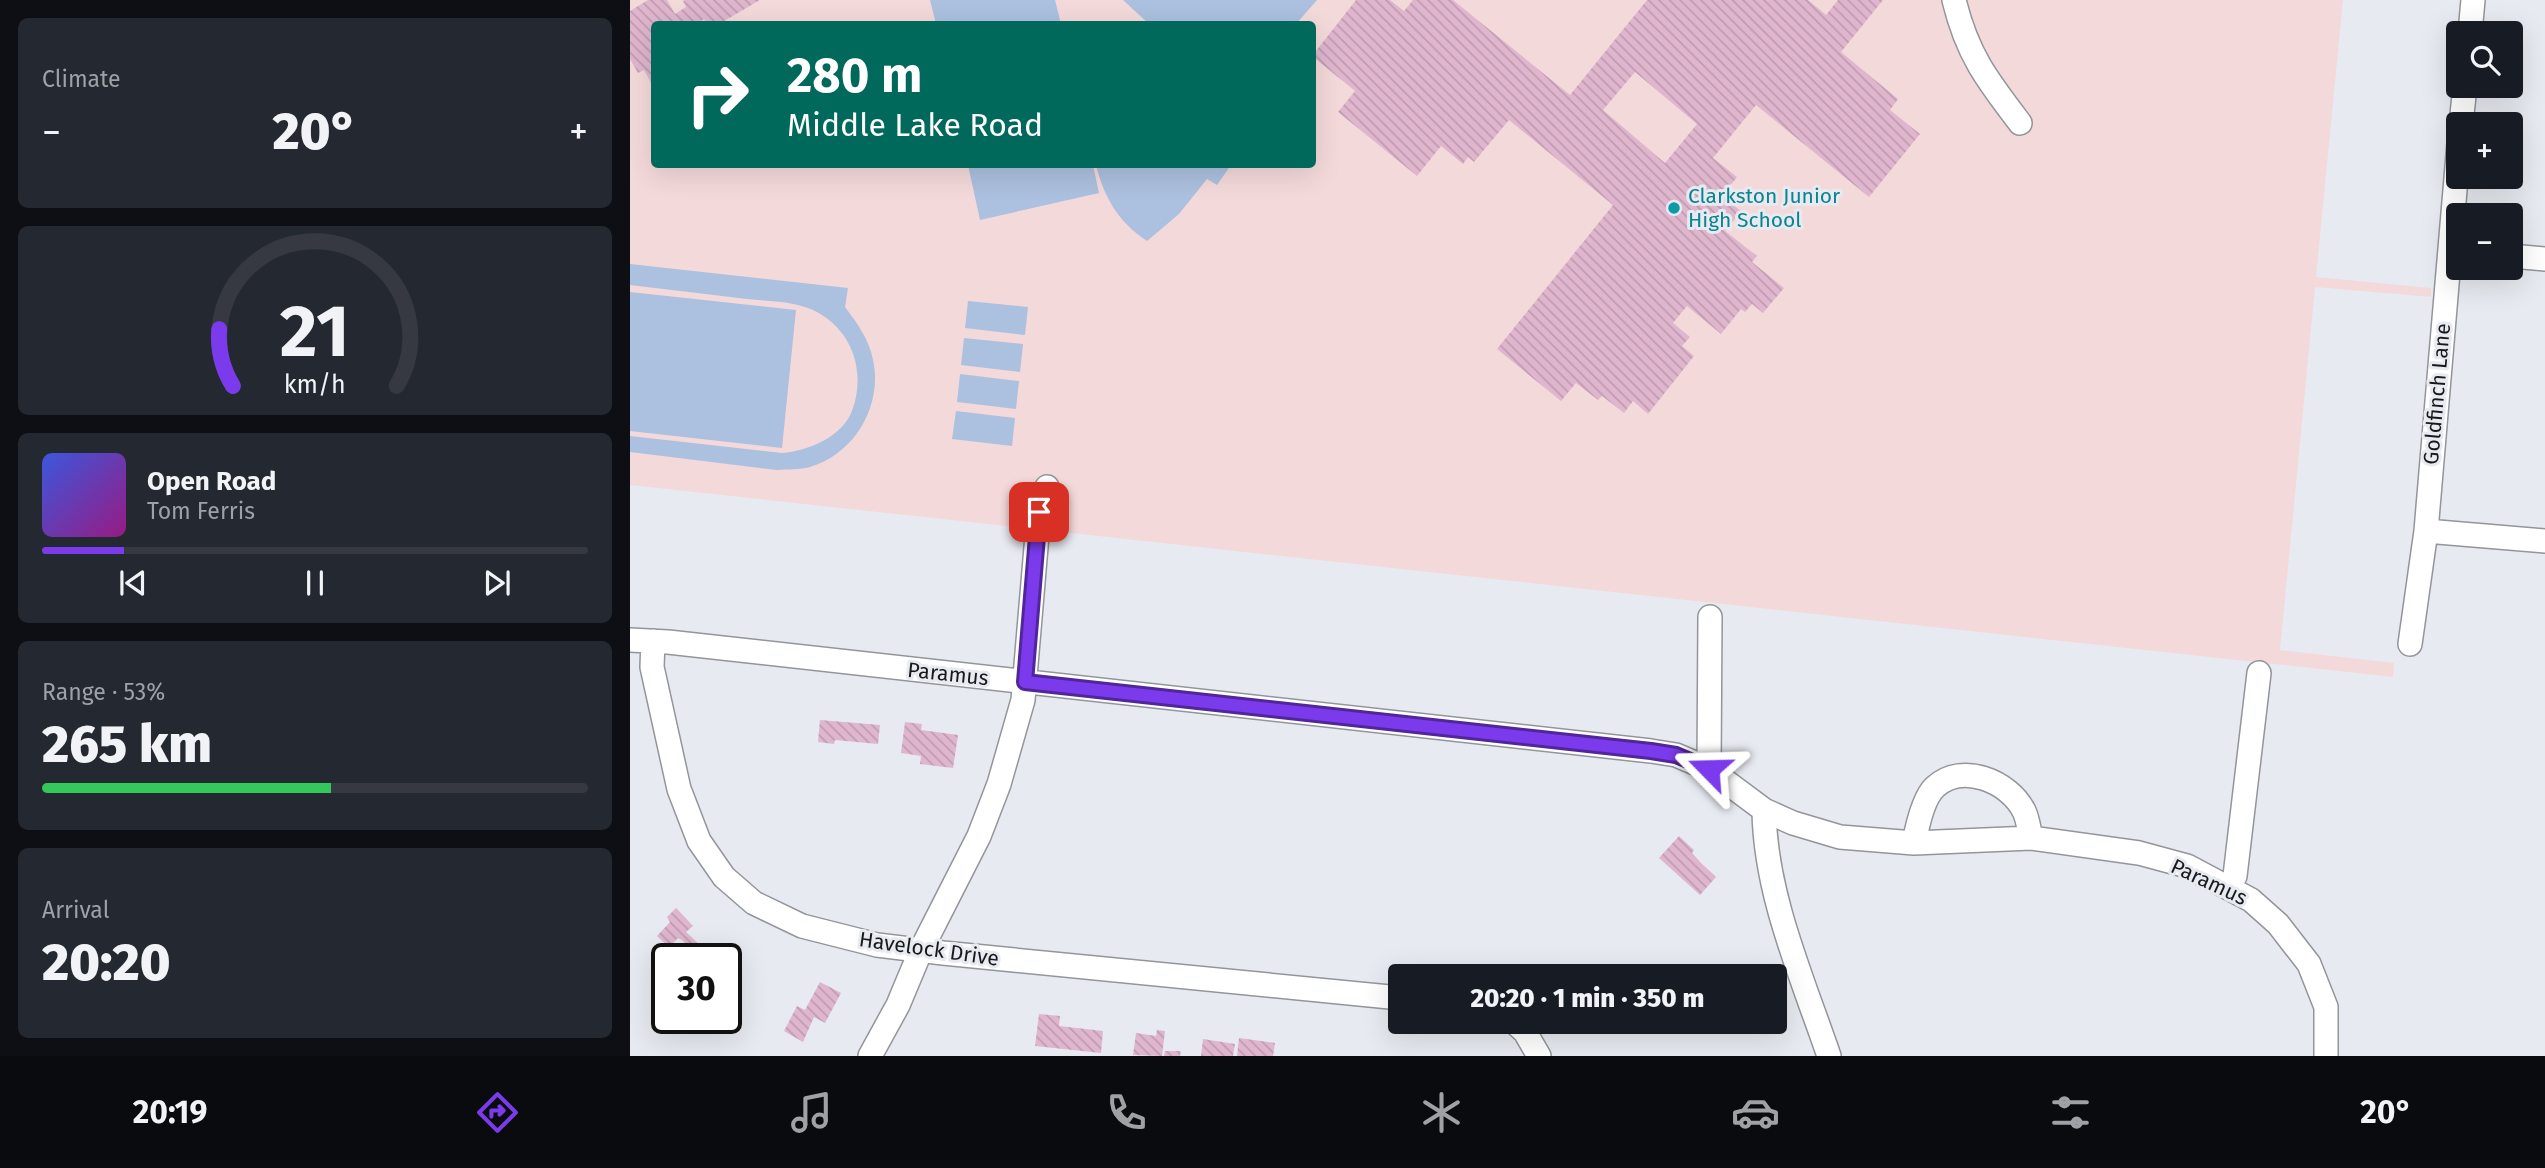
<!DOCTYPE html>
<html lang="en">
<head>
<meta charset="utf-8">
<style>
	body { margin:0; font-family:"Fira Sans",sans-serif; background:#242831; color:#f1f3f6; height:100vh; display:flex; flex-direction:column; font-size:26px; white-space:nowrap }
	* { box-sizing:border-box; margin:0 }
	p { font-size:23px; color:#9ea1a6 }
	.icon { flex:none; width:38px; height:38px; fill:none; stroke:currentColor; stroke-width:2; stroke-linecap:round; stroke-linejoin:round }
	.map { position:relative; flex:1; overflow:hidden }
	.panel { display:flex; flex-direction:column; gap:18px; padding:18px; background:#0d0f14; width:630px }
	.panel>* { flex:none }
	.top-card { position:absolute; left:21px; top:21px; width:665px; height:147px; border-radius:7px; box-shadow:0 7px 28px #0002; background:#00695c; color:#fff; overflow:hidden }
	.tools { position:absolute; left:1816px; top:21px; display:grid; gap:14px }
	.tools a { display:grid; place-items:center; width:77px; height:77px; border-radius:7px; background:#171b24; box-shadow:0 7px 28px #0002; font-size:35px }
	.speed { position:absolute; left:21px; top:943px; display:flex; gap:14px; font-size:35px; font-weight:700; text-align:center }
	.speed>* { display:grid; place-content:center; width:91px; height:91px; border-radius:50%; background:#171b24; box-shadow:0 7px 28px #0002; line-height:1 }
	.speed .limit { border:4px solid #111; border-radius:10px; background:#fff; color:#111 }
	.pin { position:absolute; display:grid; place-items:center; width:60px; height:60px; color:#fff; margin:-30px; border-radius:14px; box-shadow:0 4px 10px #0006 }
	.me { position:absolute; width:77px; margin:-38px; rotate:292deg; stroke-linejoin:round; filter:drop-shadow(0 0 5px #0008) }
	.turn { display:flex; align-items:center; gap:24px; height:147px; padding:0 21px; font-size:32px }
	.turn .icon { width:91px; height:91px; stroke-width:2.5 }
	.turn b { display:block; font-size:49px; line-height:60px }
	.big { font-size:52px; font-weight:800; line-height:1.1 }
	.panel .card { flex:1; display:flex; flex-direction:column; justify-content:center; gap:10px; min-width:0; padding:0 24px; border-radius:10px; background:#242831 }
	.panel .dial { align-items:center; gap:0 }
	.dial svg { height:182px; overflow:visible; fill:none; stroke:#363941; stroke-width:7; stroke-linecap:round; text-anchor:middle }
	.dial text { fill:#f1f3f6; stroke:none }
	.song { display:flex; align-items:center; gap:21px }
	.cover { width:84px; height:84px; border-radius:10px; background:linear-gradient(135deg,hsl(230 70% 55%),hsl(310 70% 35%)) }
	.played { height:7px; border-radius:4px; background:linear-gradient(90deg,#7c3aed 15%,#363941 15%) }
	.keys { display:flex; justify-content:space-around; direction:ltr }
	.heat { display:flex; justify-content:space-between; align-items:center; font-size:38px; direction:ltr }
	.charge { height:10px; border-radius:5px; background:linear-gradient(90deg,#34c759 53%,#363941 0) }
	.trip { position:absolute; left:758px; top:964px; width:399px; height:70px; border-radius:7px; background:#171b24; box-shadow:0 7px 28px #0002; font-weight:800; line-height:70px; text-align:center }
	.tabs { display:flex; height:112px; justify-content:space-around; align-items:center; background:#090b0e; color:#9ea1a6 }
	.tabs .icon { width:49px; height:49px }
	.tabs .on { color:#7c3aed }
	.tabs b { font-size:32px; color:#f1f3f6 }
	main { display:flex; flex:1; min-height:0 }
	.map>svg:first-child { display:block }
</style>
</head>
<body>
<main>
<section class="panel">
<div class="card"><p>Climate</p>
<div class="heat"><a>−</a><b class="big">20°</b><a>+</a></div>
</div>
<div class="card dial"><svg viewBox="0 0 100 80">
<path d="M14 69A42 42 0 1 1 86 69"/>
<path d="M14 69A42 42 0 0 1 8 44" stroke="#7c3aed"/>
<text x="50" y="56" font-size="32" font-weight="700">21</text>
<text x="50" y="72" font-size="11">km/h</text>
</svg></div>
<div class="card">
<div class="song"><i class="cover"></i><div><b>Open Road</b><p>Tom Ferris</p></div></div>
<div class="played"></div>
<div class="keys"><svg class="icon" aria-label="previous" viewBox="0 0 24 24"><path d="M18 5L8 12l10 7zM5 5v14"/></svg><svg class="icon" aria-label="pause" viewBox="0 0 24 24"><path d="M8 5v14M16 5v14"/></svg><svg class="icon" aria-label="next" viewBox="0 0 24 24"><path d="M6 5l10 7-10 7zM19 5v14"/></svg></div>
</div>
<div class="card"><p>Range · 53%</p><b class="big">265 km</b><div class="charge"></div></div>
<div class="card"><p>Arrival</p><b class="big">20:20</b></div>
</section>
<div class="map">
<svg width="1915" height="1056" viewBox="0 0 1915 1056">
	<defs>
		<pattern id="building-back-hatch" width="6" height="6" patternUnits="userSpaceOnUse" patternTransform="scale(1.75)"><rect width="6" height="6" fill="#e0b6ce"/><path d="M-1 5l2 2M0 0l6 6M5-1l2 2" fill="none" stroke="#bf9cb0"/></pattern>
	</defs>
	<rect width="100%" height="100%" fill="#e7eaf0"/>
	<path fill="#f4d9da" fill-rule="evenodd" d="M 0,0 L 1713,0 L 1686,277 L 1801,288 L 1801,297 L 1685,287 L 1650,650 L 1764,663 L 1763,677 L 0,485 ZM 24,24 L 682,24 L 682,164 L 24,164 Z"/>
	<path fill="#acc0df" d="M 300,0 L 425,0 L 431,24 L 306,24 Z
		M 493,0 L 687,0 L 666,24 L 519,24 Z
		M 338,165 L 463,165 L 469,193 L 350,220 Z
		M 466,165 L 466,164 L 601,165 L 587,185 L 577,179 L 549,214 L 517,241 C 488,222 474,197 466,165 Z
		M 0,264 L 218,288 L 215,307 C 227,323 239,339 243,360 C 253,405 225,454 180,467 C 169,470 158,469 147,470 L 0,452 L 0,436 L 152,453 C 178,451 212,437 222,411 C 238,368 219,322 175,307 C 157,301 136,301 117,299 C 78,294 39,290 0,285 Z
		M 0,292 L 166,310 L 152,448 L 0,431 Z
		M 338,301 L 398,307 L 395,335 L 335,328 Z
		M 334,338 L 393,344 L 390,372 L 331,365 Z
		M 330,374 L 389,381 L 386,409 L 327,402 Z
		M 326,411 L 385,418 L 382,446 L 322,439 Z"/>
	<path fill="url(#building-back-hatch)" fill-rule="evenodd" d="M 18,0 L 37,0 L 45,14 L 56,7 L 53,1 L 55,0 L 130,0 L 89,24 L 77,24 L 74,19 L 67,24 L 24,24 L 24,88 L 14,70 L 8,73 L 0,59 L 0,11 Z
		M 726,0 L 760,0 L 774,11 L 783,0 L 823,0 L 940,95 L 1017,0 L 1178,0 L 1196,15 L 1208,0 L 1253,0 L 1211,52 L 1268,99 L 1260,110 L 1290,134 L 1239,197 L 1126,105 L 1083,158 L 1107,177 L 1092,196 L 1111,211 L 1095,231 L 1127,256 L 1122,262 L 1154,288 L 1133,313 L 1122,304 L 1115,312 L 1111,309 L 1091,334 L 1057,306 L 1043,323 L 1060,337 L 1052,346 L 1064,356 L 1018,414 L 1003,401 L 994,413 L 972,396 L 968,400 L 946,383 L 931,401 L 867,349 L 983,205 L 879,120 L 844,162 L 838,157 L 833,164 L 811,146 L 787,176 L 708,112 L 725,91 L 682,56 ZM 1005,72 L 1067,124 L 1035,163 L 973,110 Z
		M 190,720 L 250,725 L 248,744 L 205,740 L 204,744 L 188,742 Z
		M 275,722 L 292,724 L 291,730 L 328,735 L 323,768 L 290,764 L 291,756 L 271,753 Z
		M 1049,836 L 1064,850 L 1062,853 L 1071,863 L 1086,877 L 1070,895 L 1029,858 Z
		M 46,908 L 63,926 L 56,932 L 72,947 L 60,959 L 50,959 L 45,954 L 55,943 L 52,940 L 48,938 L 39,947 L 27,936 L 40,922 L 37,917 Z
		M 190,982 L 211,993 L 195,1023 L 184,1017 L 173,1042 L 154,1031 L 167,1006 L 175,1010 Z
		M 409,1014 L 430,1016 L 429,1026 L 473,1031 L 471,1053 L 405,1046 Z
		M 527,1030 L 535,1031 L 532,1056 L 503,1055 L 506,1033 L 526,1036 Z
		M 609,1038 L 645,1043 L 643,1056 L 607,1056 Z
		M 573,1039 L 605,1044 L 603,1056 L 571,1056 Z
		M 535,1051 L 551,1051 L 550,1056 L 534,1056 Z"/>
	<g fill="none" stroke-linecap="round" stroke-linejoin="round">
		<defs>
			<path id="minor" d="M 1324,0 C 1337,54 1357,80 1390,123
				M 1840,33 L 1843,0
				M 1831,124 L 1835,86
				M 1881,256 L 1915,259
				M 1796,531 L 1915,541
				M 0,640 L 38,642 L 1021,751 L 1046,755 L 1079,769 L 1134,810 L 1163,823 L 1210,837 L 1284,843 L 1401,838 L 1509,853 L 1557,866 L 1621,900 L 1648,924 L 1679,964 L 1696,1007 L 1696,1056
				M 23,641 L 22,667 L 49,789 L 69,841 L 94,877 L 124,903 L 172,926 L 247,945 L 313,953 L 770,998
				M 1780,644 L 1796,531 L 1829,143
				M 1079,769 L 1080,617
				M 1134,810 C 1135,894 1172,977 1199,1056
				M 1284,843 C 1287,827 1293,798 1305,787 C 1332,762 1379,781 1394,811 C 1398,819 1399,830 1401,838
				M 1599,888 L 1605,876 L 1629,673
				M 884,1022 L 895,1032 L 909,1056
				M 240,1056 L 268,1005 L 291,950 L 349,836 L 369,784 L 393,700 L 409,512 L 417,487"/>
		</defs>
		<use href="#minor" stroke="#92959a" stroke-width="26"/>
		<use href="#minor" stroke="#fff" stroke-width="23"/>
	</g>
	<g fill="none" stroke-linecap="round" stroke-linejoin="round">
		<defs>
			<path id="route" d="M 409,512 L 395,682 L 1021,751 L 1046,755 L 1079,769"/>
		</defs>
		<use href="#route" stroke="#51269a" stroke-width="18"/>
		<use href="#route" stroke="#7c3aed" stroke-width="12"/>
	</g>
	<circle fill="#0f9aa8" stroke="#e7eaf0" stroke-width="2.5" cx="1044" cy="208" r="7"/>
	<g text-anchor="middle" stroke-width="6" stroke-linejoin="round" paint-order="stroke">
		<g font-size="21" fill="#0d838f" stroke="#e7eaf0" text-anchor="start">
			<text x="1058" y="203">Clarkston Junior<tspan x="1058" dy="24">High School</tspan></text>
		</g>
		<g font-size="21" fill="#17181a" stroke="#e7eaf0">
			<text transform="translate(1807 394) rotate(-85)" y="7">Goldfinch Lane</text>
			<text transform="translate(318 674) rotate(6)" y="7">Paramus</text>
			<text transform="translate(1579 882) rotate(25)" y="7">Paramus</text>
			<text transform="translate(299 949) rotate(8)" y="7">Havelock Drive</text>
		</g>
	</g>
</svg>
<div class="tools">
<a><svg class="icon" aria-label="search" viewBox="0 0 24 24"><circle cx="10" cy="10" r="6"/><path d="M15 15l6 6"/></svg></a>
<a>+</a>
<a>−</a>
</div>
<div class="speed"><div class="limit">30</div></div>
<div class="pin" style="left:409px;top:512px;background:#d93025"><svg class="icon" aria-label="arrive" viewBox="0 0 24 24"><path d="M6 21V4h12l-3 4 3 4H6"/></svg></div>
<svg class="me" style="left:1079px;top:769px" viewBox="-20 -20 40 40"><path d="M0-17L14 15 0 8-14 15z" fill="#7c3aed" stroke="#fff" stroke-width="4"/></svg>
<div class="trip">20:20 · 1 min · 350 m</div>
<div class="top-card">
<div class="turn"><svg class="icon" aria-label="right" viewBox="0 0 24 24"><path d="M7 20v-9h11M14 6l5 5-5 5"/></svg><div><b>280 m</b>Middle Lake Road</div></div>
</div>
</div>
</main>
<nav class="tabs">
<b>20:19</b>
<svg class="icon on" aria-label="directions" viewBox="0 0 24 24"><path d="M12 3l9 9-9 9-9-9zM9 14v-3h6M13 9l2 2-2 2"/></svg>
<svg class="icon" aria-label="music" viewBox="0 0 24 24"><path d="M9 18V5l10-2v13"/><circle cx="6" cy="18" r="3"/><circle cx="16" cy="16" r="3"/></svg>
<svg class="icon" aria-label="phone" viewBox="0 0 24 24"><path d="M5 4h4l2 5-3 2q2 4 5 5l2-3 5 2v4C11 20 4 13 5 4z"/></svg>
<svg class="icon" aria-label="climate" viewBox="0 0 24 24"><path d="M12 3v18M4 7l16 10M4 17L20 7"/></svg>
<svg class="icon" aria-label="car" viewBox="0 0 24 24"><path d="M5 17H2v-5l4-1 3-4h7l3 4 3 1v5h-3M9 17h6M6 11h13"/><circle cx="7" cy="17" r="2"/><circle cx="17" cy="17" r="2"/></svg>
<svg class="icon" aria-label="filters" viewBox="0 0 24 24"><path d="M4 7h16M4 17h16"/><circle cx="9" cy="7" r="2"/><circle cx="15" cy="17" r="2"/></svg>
<b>20°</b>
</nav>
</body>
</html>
